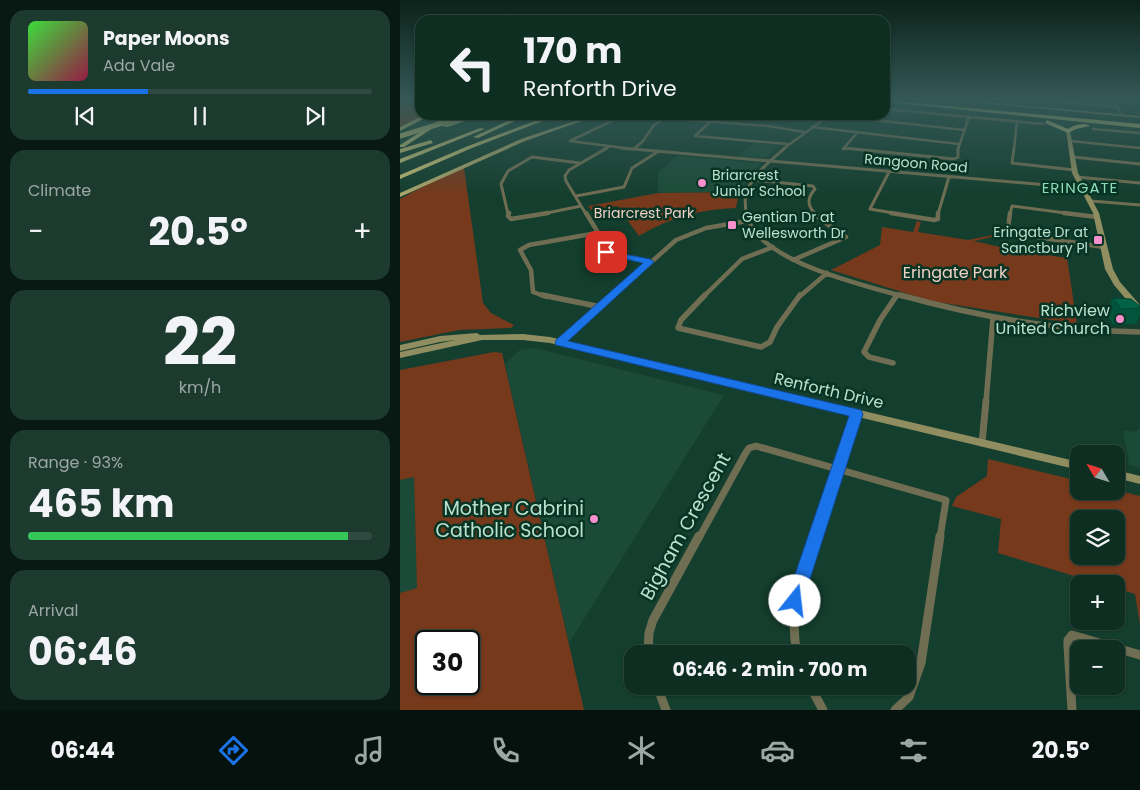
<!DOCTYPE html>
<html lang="en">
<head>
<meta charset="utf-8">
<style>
	body { margin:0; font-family:Poppins,sans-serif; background:#1d3a2f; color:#f1f3f6; height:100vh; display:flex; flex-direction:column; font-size:19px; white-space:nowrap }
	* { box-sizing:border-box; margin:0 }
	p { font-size:16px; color:#9ba8a5 }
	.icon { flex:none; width:28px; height:28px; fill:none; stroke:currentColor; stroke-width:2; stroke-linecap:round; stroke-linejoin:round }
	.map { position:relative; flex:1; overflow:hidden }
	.side { display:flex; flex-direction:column; gap:10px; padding:10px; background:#081913; width:400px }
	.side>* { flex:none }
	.hud { position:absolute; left:15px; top:15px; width:475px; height:105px; border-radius:15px; box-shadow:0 1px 4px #0004,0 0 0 1px #2f4a40; background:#0f2e22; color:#f1f3f6; overflow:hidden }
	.needle { width:32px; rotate:308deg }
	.buttons { position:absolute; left:670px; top:445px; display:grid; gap:10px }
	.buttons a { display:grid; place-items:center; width:55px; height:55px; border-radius:10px; background:#0f2e22; box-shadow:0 1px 4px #0004,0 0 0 1px #2f4a40; font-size:25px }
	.speed { position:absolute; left:15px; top:630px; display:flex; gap:10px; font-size:25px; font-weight:700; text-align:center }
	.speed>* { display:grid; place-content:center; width:65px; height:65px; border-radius:50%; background:#0f2e22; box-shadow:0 1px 4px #0004,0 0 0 1px #2f4a40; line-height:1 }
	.speed .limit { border:2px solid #111; border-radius:8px; background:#fff; color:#111 }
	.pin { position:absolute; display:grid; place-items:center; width:42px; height:42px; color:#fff; margin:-21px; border-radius:10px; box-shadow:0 2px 8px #0006 }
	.me { position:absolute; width:55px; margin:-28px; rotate:16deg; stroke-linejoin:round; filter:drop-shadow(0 0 4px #0008) }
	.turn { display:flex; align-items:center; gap:18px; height:105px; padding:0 25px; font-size:22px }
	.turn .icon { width:65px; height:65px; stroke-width:2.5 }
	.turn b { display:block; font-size:35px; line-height:42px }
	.big { font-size:38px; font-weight:700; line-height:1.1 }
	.side .tile { flex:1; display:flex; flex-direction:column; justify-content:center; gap:8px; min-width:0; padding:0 18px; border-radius:15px; background:#1d3a2f }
	.side .dial { align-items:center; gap:0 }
	.dial b { font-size:65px; line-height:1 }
	.song { display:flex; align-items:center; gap:15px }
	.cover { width:60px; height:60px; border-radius:8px; background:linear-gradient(135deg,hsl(120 70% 55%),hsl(340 70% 35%)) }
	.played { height:5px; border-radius:2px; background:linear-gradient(90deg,#1a73e8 35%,#2f4a40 35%) }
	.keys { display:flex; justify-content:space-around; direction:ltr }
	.heat { display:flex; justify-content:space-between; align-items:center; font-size:28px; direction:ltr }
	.charge { height:8px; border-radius:4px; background:linear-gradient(90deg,#34c759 93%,#2f4a40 0) }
	.trip { position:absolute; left:224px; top:645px; width:292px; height:50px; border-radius:15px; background:#0f2e22; box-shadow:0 1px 4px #0004,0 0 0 1px #2f4a40; font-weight:700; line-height:50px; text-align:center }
	.dock { display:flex; height:80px; justify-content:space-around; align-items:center; background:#06120e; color:#9ba8a5 }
	.dock .icon { width:35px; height:35px }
	.dock .selected { color:#1a73e8 }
	.dock b { font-size:22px; color:#f1f3f6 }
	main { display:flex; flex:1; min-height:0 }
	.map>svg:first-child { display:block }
</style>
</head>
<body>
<main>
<section class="side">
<div class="tile">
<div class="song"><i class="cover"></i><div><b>Paper Moons</b><p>Ada Vale</p></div></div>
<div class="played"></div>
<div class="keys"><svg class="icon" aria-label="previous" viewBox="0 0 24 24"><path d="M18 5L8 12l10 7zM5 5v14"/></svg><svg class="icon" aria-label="pause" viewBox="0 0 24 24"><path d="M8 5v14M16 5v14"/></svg><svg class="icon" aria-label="next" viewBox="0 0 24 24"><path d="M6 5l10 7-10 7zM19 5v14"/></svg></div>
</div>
<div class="tile"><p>Climate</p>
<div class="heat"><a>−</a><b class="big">20.5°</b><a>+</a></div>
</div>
<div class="tile dial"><b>22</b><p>km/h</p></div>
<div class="tile"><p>Range · 93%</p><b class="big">465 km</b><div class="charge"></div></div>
<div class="tile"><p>Arrival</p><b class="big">06:46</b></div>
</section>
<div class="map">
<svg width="740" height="710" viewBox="0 0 740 710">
	<rect width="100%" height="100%" fill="#143e2e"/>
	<path fill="#1b4b38" d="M 353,143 L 367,144 L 378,145 L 366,158 L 338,156 Z
		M 277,156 L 361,163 L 339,192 L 258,193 L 258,173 Z
		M 134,348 L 324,395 L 169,643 L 105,364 L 120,350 Z
		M 740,428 L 740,468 L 729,465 L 723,430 L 735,432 Z
		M 14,477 L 17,588 L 0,593 L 0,480 Z"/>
	<path fill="#76391c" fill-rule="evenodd" d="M 0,98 L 20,98 L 20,115 L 26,115 L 0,128 Z
		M 161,127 L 100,151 L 64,168 L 83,303 L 91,313 L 114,325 L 111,328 L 59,330 L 0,342 L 0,199 C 51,171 104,146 161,127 Z
		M 339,192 L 336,208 C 302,209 268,218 239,236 L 217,206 L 191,210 L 188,206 L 258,193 Z
		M 517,221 L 521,222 L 518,232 L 568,240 L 598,234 L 601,235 L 574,241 L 613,250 L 667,258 L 677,324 L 531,301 L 431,270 L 480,245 L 482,227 L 513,232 Z
		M 94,352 L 102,353 L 184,710 L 0,710 L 0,593 L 17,588 L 14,477 L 0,480 L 0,370 ZM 26,641 L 69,641 L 69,684 L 26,684 Z
		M 588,459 L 679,481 L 679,491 L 716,490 L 740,496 L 740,625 L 735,594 L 716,588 L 716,584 L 701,584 L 598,553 L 601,519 L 552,506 L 556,497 L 587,476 ZM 679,519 L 716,519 L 716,556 L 679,556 Z"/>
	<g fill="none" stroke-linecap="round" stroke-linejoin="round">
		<path stroke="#706e52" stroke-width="2.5" d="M 619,98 L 717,107
			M 711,98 L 722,115
			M 485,109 L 643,124
			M 224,115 L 170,141 L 232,149
			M 225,115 L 368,126 L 404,132
			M 402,115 L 425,118
			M 480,115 L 474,120 L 564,130
			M 310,122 L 295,136 L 387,144
			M 412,127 L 559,144
			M 693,129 L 740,133
			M 670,141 L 740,148
			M 204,149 L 210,146
			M 234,149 L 243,141 L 254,125 L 271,115
			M 383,149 L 430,115
			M 445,149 L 443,149 L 457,133
			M 558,149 L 569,117
			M 614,149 L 617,122"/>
		<path stroke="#706e52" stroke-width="3" d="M 221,148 L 682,188
			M 444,148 L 554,159 L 558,157 L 558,148
			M 614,148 L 612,163 L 675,170
			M 673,157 L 740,164
			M 489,172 L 470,209 L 499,214
			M 677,177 L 740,183
			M 354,180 L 413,186 L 415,189 C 407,198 407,205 415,214
			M 176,196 L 224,187 L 232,168 L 259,151
			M 691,201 L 740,205
			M 108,214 L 101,184 L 108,171 L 132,157 L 180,163
			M 142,214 L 181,206
			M 186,214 L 166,181 L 165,176 L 169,170 L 207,148
			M 346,214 C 346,208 344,200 346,194 C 351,176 371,160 385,148
			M 538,214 L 549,177
			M 610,214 L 612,206 L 673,214"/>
		<path stroke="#706e52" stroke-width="4.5" d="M 109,213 L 108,216 L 111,219 L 148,213
			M 186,213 L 207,247 L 206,252 L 250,262
			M 346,213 C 354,261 464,285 505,297
			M 491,213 L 534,220 L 538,219 L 538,213
			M 610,213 L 608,229 L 616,234 L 704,247
			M 664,213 L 697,217
			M 393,260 L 446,237 L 424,222 L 414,213
			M 147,297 L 133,292 L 131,270 L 120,250 L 129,245 L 197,233
			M 212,297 L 276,240 L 306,228 L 347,221
			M 303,297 L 342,259 L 373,247
			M 399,297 L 427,273
			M 496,297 L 497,295"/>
		<path stroke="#706e52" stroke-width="5.5" d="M 142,295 L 201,307
			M 305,295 L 281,320 L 278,328 L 361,347 L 370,342 L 377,327 L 400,295
			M 500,295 C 579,317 658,331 740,332
			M 160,343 L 214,295
			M 493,363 L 469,357 L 464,352 L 480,320 L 497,295
			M 586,402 L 593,318"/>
		<path stroke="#706e52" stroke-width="7" d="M 582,443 L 586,401
			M 299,538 L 345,454 L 349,448 L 356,446 L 546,500 L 540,538
			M 416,538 L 457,414"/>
		<path stroke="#706e52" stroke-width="9" d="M 248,654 L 249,633 L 253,620 L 299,536
			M 397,654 C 388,609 402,578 416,536
			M 257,686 L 266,710
			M 410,686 L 423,710
			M 495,710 L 509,697 L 521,663 L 540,536
			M 672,710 L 668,646 L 668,640 L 672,635 L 740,655"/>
		<path fill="#908d60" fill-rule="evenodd" d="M 527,98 L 541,98 L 740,116 L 740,118 Z
			M 666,130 L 670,131 L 678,173 L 699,213 L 713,269 L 720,282 L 740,305 L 740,312 L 737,312 L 714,285 L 705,269 L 693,213 L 672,173 Z
			M 77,333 L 80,335 L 123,334 L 150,337 L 679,462 L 679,470 L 150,343 L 123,340 L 82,340 L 0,358 L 0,352 L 55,340 L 40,342 L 0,351 L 0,345 L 40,336 Z
			M 716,470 L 740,476 L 740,484 L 716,478 Z"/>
		<path fill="#aaa56b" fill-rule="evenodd" d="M 193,115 L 199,115 L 125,141 L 0,197 L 0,193 L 121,139 Z"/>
		<path fill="#c0bb74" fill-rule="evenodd" d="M 485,100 L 740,124 L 740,128 L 485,102 Z
			M 24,115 L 31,115 L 0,131 L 0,127 Z
			M 47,115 L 53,115 L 4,147 L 0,147 L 0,145 Z
			M 75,115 L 83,115 L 47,127 L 42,126 Z
			M 121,115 L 128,115 L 78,138 L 73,137 Z
			M 151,115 L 159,115 L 72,148 L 0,179 L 0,175 L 68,146 Z
			M 647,120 L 668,129 C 674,125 684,122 690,126 L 676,129 L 668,133 L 645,123 Z
			M 80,128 L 85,129 L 0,163 L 0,159 Z
			M 31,140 L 33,143 L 0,153 L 0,149 Z"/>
		<path stroke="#c0bb74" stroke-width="5" d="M 0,136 L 62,117"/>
	</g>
	<path fill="#02543b" d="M 713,298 L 740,306 L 740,315 L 736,324 L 713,325 L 706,313 Z"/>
	<path fill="#026245" stroke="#014530" d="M 713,298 L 731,299 L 740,306 L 740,308 L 721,309 Z"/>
	<linearGradient id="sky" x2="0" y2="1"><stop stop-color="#0b2219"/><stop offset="0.5" stop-color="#345857"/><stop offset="1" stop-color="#345857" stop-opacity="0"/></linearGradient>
	<rect width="740" height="197" fill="url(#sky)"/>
	<path fill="#1a73e8" stroke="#114b97" d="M 203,250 L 250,259 L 254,262 L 168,341 L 457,409 L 461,410 L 463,414 L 401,607 L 395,610 L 388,607 L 386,601 L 449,416 L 156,345 L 155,343 L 156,340 L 243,263 L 203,254 Z"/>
	<g fill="#f790cd" stroke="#073424" stroke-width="2">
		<circle cx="302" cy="183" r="5"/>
		<rect x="327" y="220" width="10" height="10" rx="2.5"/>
		<rect x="693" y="235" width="10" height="10" rx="2.5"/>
		<circle cx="720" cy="319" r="5"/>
		<circle cx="194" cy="519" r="5"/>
	</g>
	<g text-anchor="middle" stroke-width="5" stroke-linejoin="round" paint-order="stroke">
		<g font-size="14" fill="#bae0ce" stroke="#073424">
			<text transform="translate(516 163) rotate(5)" y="5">Rangoon Road</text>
		</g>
		<g font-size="14" fill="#bae0ce" stroke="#073424" text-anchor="start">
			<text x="312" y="180">Briarcrest<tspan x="312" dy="16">Junior School</tspan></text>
			<text x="342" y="222">Gentian Dr at<tspan x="342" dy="16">Wellesworth Dr</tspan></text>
			<text x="688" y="237" text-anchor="end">Eringate Dr at<tspan x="688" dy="16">Sanctbury Pl</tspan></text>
		</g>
		<g font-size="14" fill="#f0d1c4" stroke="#073424">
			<text x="244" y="218">Briarcrest Park</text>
		</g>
		<g font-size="15" letter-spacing="1" fill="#8ddbb9" stroke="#073424">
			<text x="680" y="193">ERINGATE</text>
		</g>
		<g font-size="16" fill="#f0d1c4" stroke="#073424">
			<text x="555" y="278">Eringate Park</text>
		</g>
		<g font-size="16" fill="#bae0ce" stroke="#073424" text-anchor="end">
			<text x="710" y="316">Richview<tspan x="710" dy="18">United Church</tspan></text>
		</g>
		<g font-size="16" fill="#bae0ce" stroke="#073424">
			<text transform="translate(429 390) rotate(13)" y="6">Renforth Drive</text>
		</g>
		<g font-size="19" fill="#bae0ce" stroke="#073424" text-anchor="end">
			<text x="184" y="515">Mother Cabrini<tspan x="184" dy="22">Catholic School</tspan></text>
		</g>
		<g font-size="19" fill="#bae0ce" stroke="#073424">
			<text transform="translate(285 526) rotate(-61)" y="7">Bigham Crescent</text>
		</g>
	</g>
</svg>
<div class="buttons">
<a><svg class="needle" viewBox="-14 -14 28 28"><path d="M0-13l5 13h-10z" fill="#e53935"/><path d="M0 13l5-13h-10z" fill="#9ba8a5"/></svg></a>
<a><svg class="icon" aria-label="layers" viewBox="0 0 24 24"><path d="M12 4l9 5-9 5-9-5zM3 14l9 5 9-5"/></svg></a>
<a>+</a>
<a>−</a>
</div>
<div class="speed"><div class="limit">30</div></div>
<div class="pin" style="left:206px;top:252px;background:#d93025"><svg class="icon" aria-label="arrive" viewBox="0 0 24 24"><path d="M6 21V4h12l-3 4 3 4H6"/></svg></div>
<svg class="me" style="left:395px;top:601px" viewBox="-20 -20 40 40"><circle r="19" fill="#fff"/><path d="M0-13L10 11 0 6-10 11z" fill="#1a73e8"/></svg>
<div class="trip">06:46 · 2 min · 700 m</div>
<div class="hud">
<div class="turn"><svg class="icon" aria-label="left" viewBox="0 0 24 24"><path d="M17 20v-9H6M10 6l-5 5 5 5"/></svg><div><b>170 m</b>Renforth Drive</div></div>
</div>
</div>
</main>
<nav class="dock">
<b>06:44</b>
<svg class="icon selected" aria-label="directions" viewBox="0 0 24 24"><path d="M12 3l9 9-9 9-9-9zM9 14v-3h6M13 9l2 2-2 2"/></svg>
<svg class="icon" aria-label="music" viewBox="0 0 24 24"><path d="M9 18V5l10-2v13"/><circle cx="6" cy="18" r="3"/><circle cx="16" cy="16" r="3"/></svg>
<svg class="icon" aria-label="phone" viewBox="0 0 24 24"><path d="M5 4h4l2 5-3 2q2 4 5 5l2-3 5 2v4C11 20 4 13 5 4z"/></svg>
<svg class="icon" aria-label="climate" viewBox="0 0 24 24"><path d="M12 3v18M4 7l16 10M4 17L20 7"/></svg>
<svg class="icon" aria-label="car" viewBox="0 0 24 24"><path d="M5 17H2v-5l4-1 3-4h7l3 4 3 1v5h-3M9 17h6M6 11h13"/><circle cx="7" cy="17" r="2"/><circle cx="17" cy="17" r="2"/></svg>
<svg class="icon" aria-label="filters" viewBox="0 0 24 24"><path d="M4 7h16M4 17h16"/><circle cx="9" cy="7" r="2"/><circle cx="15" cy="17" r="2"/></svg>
<b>20.5°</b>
</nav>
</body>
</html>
